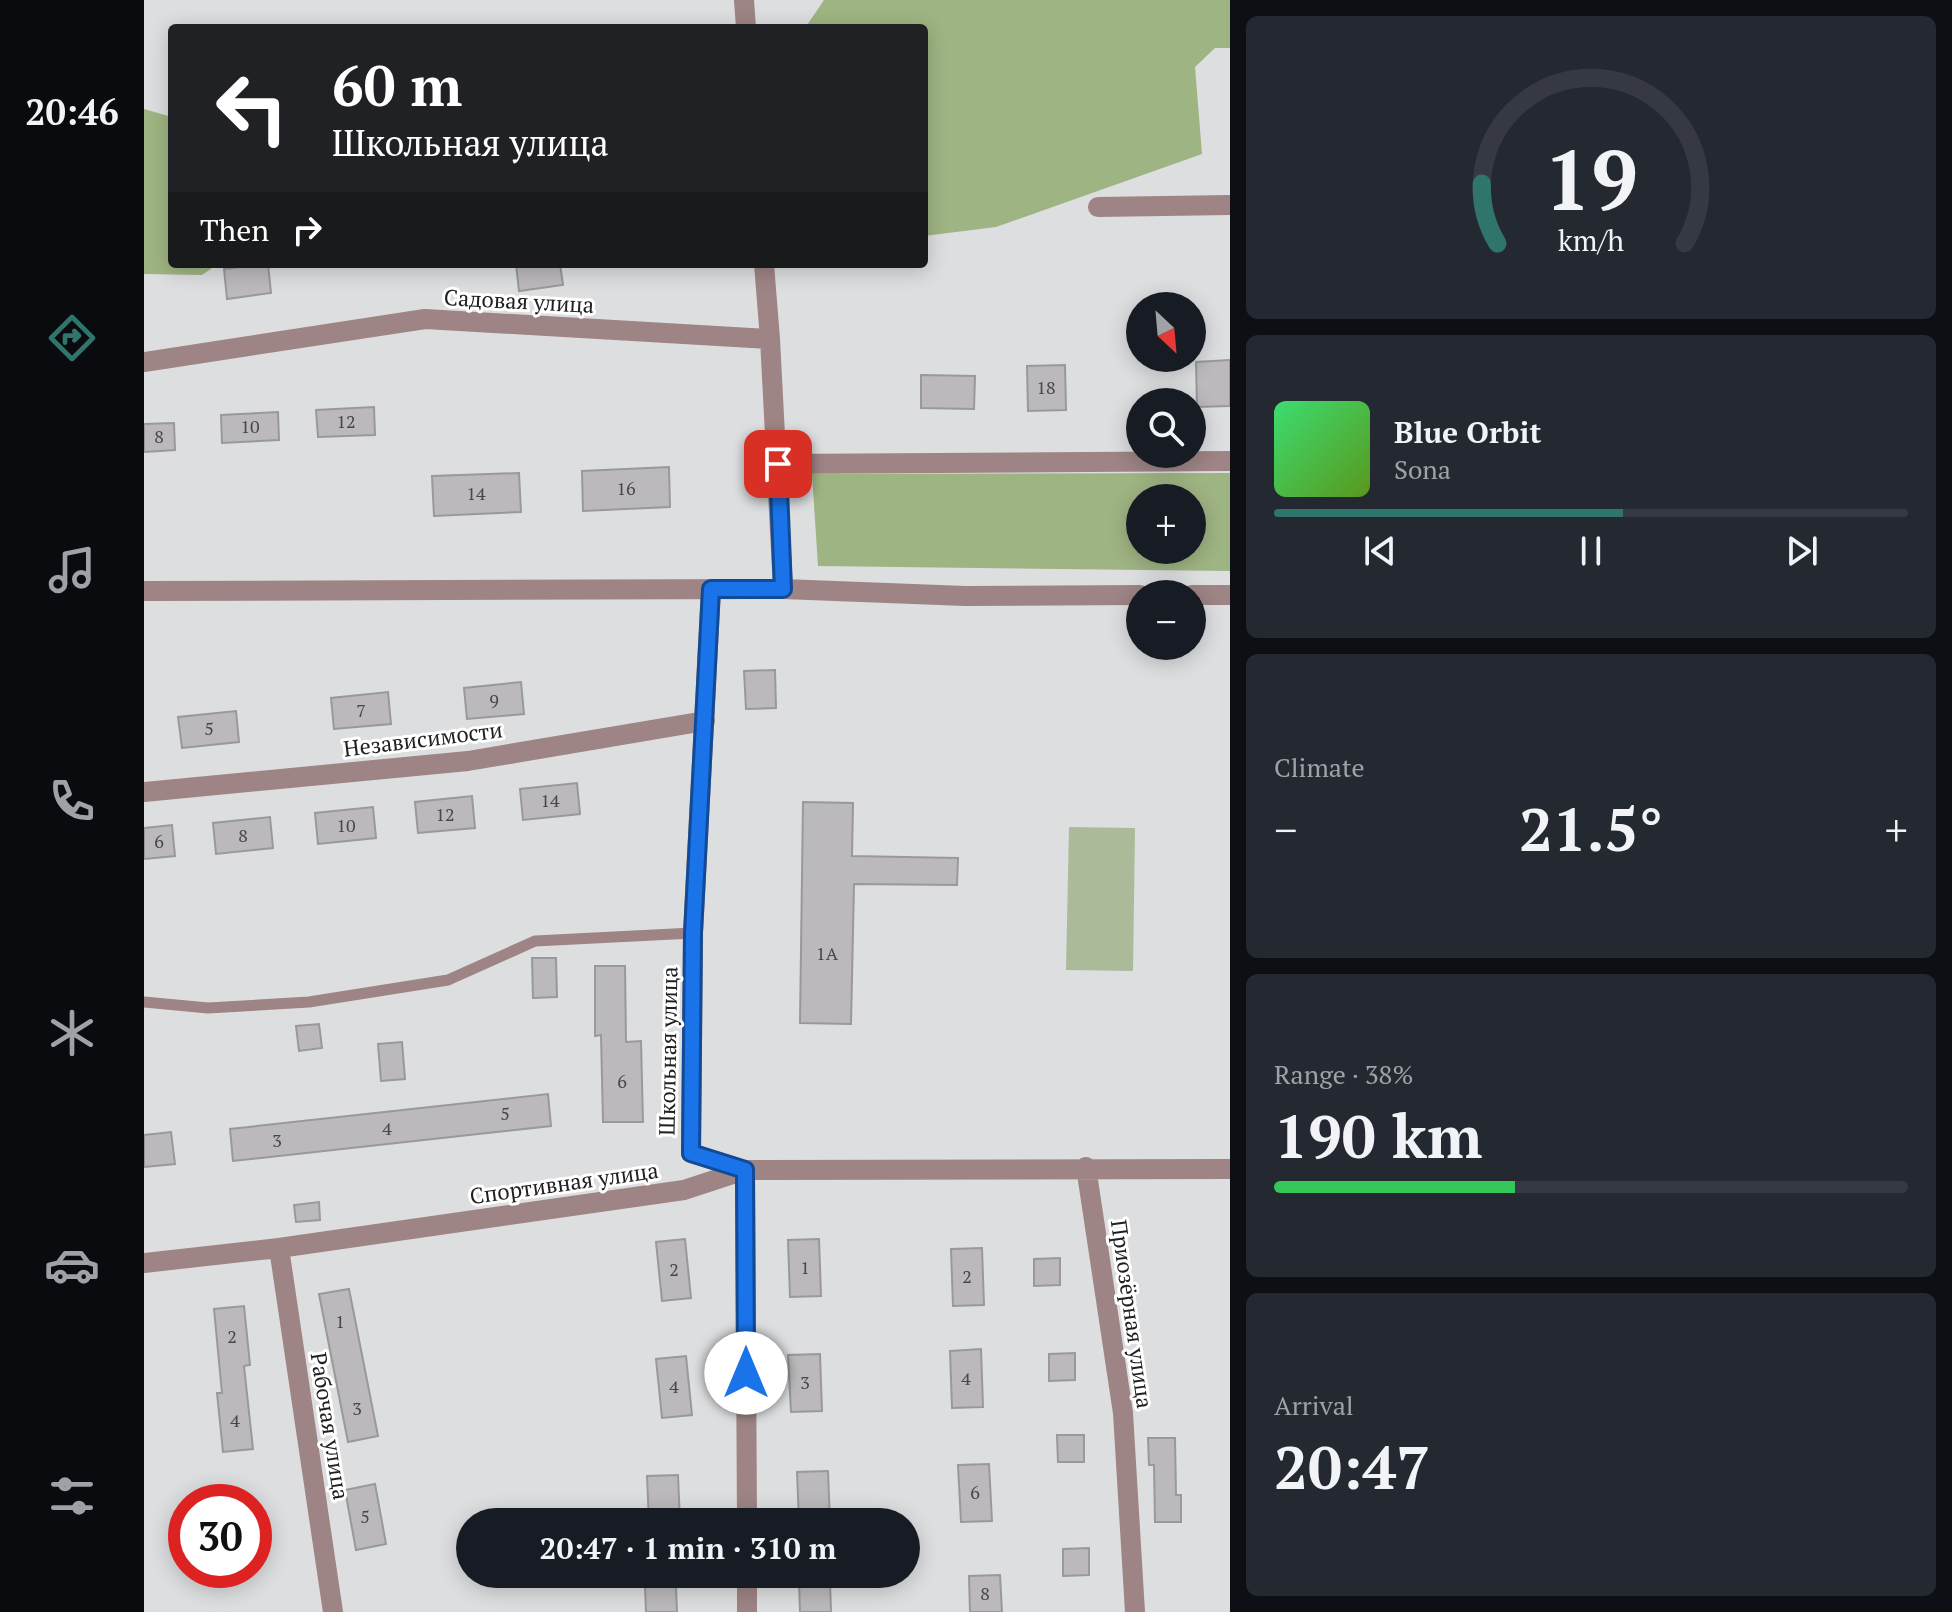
<!DOCTYPE html>
<html lang="en">
<head>
<meta charset="utf-8">
<style>
	body { margin:0; font-family:"PT Serif",serif; background:#242831; color:#f1f3f6; height:100vh; display:flex; flex-direction:column; font-size:30px; white-space:nowrap }
	* { box-sizing:border-box; margin:0 }
	p { font-size:26px; color:#9ea1a6 }
	.icon { flex:none; width:44px; height:44px; fill:none; stroke:currentColor; stroke-width:2; stroke-linecap:round; stroke-linejoin:round }
	.map { position:relative; flex:1; overflow:hidden }
	.sheet { display:flex; flex-direction:column; gap:16px; padding:16px; background:#0d0f14; width:722px }
	.sheet>* { flex:none }
	.guide { position:absolute; left:24px; top:24px; width:760px; height:244px; border-radius:8px; box-shadow:0 4px 20px #0003; background:#202124; color:#fff; overflow:hidden }
	.needle { width:52px; rotate:154deg }
	.tools { position:absolute; left:982px; top:292px; display:grid; gap:16px }
	.tools a { display:grid; place-items:center; width:80px; height:80px; border-radius:50%; background:#171b24; box-shadow:0 4px 20px #0003; font-size:40px }
	.speed { position:absolute; left:24px; top:1484px; display:flex; gap:16px; font-size:40px; font-weight:700; text-align:center }
	.speed>* { display:grid; place-content:center; width:104px; height:104px; border-radius:50%; background:#171b24; box-shadow:0 4px 20px #0003; line-height:1 }
	.speed .limit { border:12px solid #d22; background:#fff; color:#111 }
	.pin { position:absolute; display:grid; place-items:center; width:68px; height:68px; color:#fff; margin:-34px; border-radius:16px; box-shadow:0 4px 12px #0006 }
	.me { position:absolute; width:88px; margin:-44px; rotate:0deg; stroke-linejoin:round; filter:drop-shadow(0 0 6px #0008) }
	.turn { display:flex; align-items:center; gap:28px; height:168px; padding:0 32px; font-size:36px }
	.turn .icon { width:104px; height:104px; stroke-width:2.5 }
	.turn b { display:block; font-size:56px; line-height:68px }
	.then { display:flex; align-items:center; height:76px; padding:0 32px; background:#0003; gap:16px; font-size:30px }
	.big { font-size:60px; font-weight:700; line-height:1.1 }
	.sheet .tile { flex:1; display:flex; flex-direction:column; justify-content:center; gap:12px; min-width:0; padding:0 28px; border-radius:12px; background:#242831 }
	.sheet .dial { align-items:center; gap:0 }
	.dial svg { height:208px; overflow:visible; fill:none; stroke:#363941; stroke-width:7; stroke-linecap:round; text-anchor:middle }
	.dial text { fill:#f1f3f6; stroke:none }
	.song { display:flex; align-items:center; gap:24px }
	.cover { width:96px; height:96px; border-radius:12px; background:linear-gradient(135deg,hsl(140 70% 55%),hsl(90 70% 35%)) }
	.played { height:8px; border-radius:4px; background:linear-gradient(90deg,#2f756c 55%,#363941 55%) }
	.keys { display:flex; justify-content:space-around; direction:ltr }
	.heat { display:flex; justify-content:space-between; align-items:center; font-size:44px; direction:ltr }
	.charge { height:12px; border-radius:6px; background:linear-gradient(90deg,#34c759 38%,#363941 0) }
	.trip { position:absolute; left:312px; top:1508px; width:464px; height:80px; border-radius:40px; background:#171b24; box-shadow:0 4px 20px #0003; font-weight:700; line-height:80px; text-align:center }
	main { display:flex; flex:1; min-height:0 }
	.tabs { display:flex; flex-direction:column; width:144px; justify-content:space-around; align-items:center; background:#090b0e; color:#9ea1a6 }
	.tabs .icon { width:56px; height:56px }
	.tabs .current { color:#2f756c }
	.tabs b { font-size:36px; color:#f1f3f6 }
	.map>svg:first-child { display:block }
</style>
</head>
<body>
<main>
<nav class="tabs">
<b>20:46</b>
<svg class="icon current" aria-label="directions" viewBox="0 0 24 24"><path d="M12 3l9 9-9 9-9-9zM9 14v-3h6M13 9l2 2-2 2"/></svg>
<svg class="icon" aria-label="music" viewBox="0 0 24 24"><path d="M9 18V5l10-2v13"/><circle cx="6" cy="18" r="3"/><circle cx="16" cy="16" r="3"/></svg>
<svg class="icon" aria-label="phone" viewBox="0 0 24 24"><path d="M5 4h4l2 5-3 2q2 4 5 5l2-3 5 2v4C11 20 4 13 5 4z"/></svg>
<svg class="icon" aria-label="climate" viewBox="0 0 24 24"><path d="M12 3v18M4 7l16 10M4 17L20 7"/></svg>
<svg class="icon" aria-label="car" viewBox="0 0 24 24"><path d="M5 17H2v-5l4-1 3-4h7l3 4 3 1v5h-3M9 17h6M6 11h13"/><circle cx="7" cy="17" r="2"/><circle cx="17" cy="17" r="2"/></svg>
<svg class="icon" aria-label="filters" viewBox="0 0 24 24"><path d="M4 7h16M4 17h16"/><circle cx="9" cy="7" r="2"/><circle cx="15" cy="17" r="2"/></svg>
</nav>
<div class="map">
<svg width="1086" height="1612" viewBox="0 0 1086 1612">
	<rect width="100%" height="100%" fill="#dddee0"/>
	<path fill="#abba98" d="M 925,827 L 991,828 L 989,971 L 922,970 Z"/>
	<path fill="#9fb483" fill-rule="evenodd" d="M 680,0 L 1086,0 L 1086,48 L 1071,48 L 1051,67 L 1058,154 L 852,227 L 780,236 L 780,28 L 661,28 Z
		M 0,109 L 28,117 L 28,264 L 74,264 L 58,275 L 0,274 Z
		M 1086,473 L 1086,571 L 674,566 L 668,474 ZM 996,498 L 1048,498 L 1048,550 L 996,550 Z"/>
	<path fill="#bbb9bb" stroke="#99989a" stroke-width="2" d="M 124,264 L 127,293 L 83,299 L 80,269 Z
		M 372,264 L 416,264 L 419,285 L 375,291 Z
		M 1086,360 L 1086,406 L 1053,407 L 1052,362 Z
		M 921,365 L 922,410 L 884,411 L 883,366 Z
		M 777,375 L 831,376 L 830,409 L 777,408 Z
		M 230,407 L 231,435 L 174,437 L 172,410 Z
		M 134,412 L 135,440 L 78,443 L 77,415 Z
		M 30,423 L 31,450 L 0,452 L 0,424 Z
		M 525,467 L 526,507 L 439,511 L 438,471 Z
		M 375,473 L 377,512 L 290,516 L 288,476 Z
		M 631,670 L 632,708 L 602,709 L 600,671 Z
		M 377,682 L 380,714 L 323,719 L 320,688 Z
		M 244,692 L 247,724 L 190,729 L 187,698 Z
		M 92,711 L 95,742 L 38,748 L 34,717 Z
		M 433,783 L 436,814 L 379,820 L 376,789 Z
		M 328,796 L 331,828 L 274,833 L 271,802 Z
		M 659,802 L 709,803 L 708,856 L 814,858 L 813,885 L 710,884 L 707,1024 L 656,1023 Z
		M 229,807 L 232,838 L 174,844 L 171,813 Z
		M 126,817 L 129,848 L 72,854 L 69,823 Z
		M 28,825 L 31,856 L 0,859 L 0,828 Z
		M 388,958 L 412,958 L 413,997 L 389,998 Z
		M 451,966 L 481,966 L 482,1042 L 497,1041 L 499,1122 L 459,1122 L 457,1035 L 451,1036 Z
		M 175,1024 L 178,1048 L 155,1051 L 152,1026 Z
		M 258,1042 L 261,1079 L 237,1081 L 234,1044 Z
		M 404,1094 L 407,1126 L 89,1161 L 86,1129 Z
		M 27,1132 L 31,1164 L 0,1167 L 0,1135 Z
		M 175,1202 L 176,1220 L 152,1222 L 150,1205 Z
		M 541,1239 L 547,1298 L 518,1301 L 512,1242 Z
		M 675,1239 L 677,1296 L 646,1297 L 644,1240 Z
		M 838,1248 L 840,1305 L 809,1306 L 807,1249 Z
		M 916,1258 L 916,1285 L 890,1286 L 890,1259 Z
		M 205,1289 L 234,1436 L 204,1442 L 175,1294 Z
		M 100,1306 L 106,1365 L 100,1366 L 109,1449 L 79,1452 L 73,1393 L 78,1393 L 70,1309 Z
		M 837,1349 L 839,1407 L 808,1408 L 806,1351 Z
		M 931,1353 L 931,1380 L 905,1381 L 905,1354 Z
		M 676,1354 L 678,1411 L 647,1412 L 644,1355 Z
		M 542,1356 L 548,1415 L 518,1418 L 512,1359 Z
		M 913,1435 L 940,1435 L 940,1462 L 914,1462 Z
		M 1004,1438 L 1031,1438 L 1032,1495 L 1037,1495 L 1037,1522 L 1011,1522 L 1010,1465 L 1005,1465 Z
		M 845,1464 L 848,1521 L 817,1522 L 814,1465 Z
		M 684,1471 L 686,1522 L 655,1522 L 653,1472 Z
		M 534,1475 L 536,1522 L 505,1522 L 503,1476 Z
		M 231,1484 L 242,1544 L 212,1550 L 201,1490 Z
		M 945,1548 L 945,1575 L 919,1576 L 919,1549 Z
		M 856,1575 L 858,1612 L 826,1612 L 825,1576 Z
		M 686,1581 L 687,1612 L 656,1612 L 655,1583 Z
		M 532,1586 L 533,1612 L 502,1612 L 501,1587 Z"/>
	<g fill="none" stroke-linecap="round" stroke-linejoin="round">
		<path stroke="#9e8484" stroke-width="11" d="M 0,1002 L 64,1008 L 165,1002 L 304,980 L 391,941 L 549,933"/>
		<path stroke="#9e8484" stroke-width="20" d="M 600,0 L 602,28
			M 954,207 L 1086,205
			M 620,264 L 626,339
			M 0,362 L 281,319 L 626,339 L 639,589
			M 634,464 L 1086,461
			M 567,589 L 549,933 L 547,1153 L 601,1170 L 603,1522
			M 0,591 L 639,589 L 821,596 L 996,595
			M 1048,595 L 1086,595
			M 0,792 L 324,761 L 561,721
			M 942,1167 L 979,1413 L 991,1612
			M 135,1248 L 189,1612
			M 0,1263 L 135,1248 L 540,1190 L 601,1170 L 1086,1169
			M 603,1574 L 603,1612"/>
	</g>
	<g fill="none" stroke-linecap="round" stroke-linejoin="round">
		<defs>
			<path id="route" d="M 602,1373 L 601,1170 L 547,1153 L 549,933 L 567,589 L 639,589 L 634,464"/>
		</defs>
		<use href="#route" stroke="#114b97" stroke-width="20"/>
		<use href="#route" stroke="#1a73e8" stroke-width="14"/>
	</g>
	<g text-anchor="middle" stroke-width="6" stroke-linejoin="round" paint-order="stroke">
		<g font-size="18" fill="#474648">
			<text x="902" y="394">18</text>
			<text x="202" y="428">12</text>
			<text x="106" y="433">10</text>
			<text x="15" y="443">8</text>
			<text x="482" y="495">16</text>
			<text x="332" y="500">14</text>
			<text x="350" y="707">9</text>
			<text x="217" y="717">7</text>
			<text x="65" y="735">5</text>
			<text x="406" y="807">14</text>
			<text x="301" y="821">12</text>
			<text x="202" y="832">10</text>
			<text x="99" y="842">8</text>
			<text x="15" y="848">6</text>
			<text x="683" y="960">1А</text>
			<text x="478" y="1088">6</text>
			<text x="361" y="1120">5</text>
			<text x="243" y="1135">4</text>
			<text x="133" y="1147">3</text>
			<text x="661" y="1274">1</text>
			<text x="530" y="1276">2</text>
			<text x="823" y="1283">2</text>
			<text x="196" y="1328">1</text>
			<text x="88" y="1343">2</text>
			<text x="822" y="1385">4</text>
			<text x="661" y="1389">3</text>
			<text x="530" y="1393">4</text>
			<text x="213" y="1415">3</text>
			<text x="91" y="1427">4</text>
			<text x="831" y="1499">6</text>
			<text x="221" y="1523">5</text>
			<text x="841" y="1600">8</text>
		</g>
		<g font-size="22" fill="#202021" stroke="#fff">
			<text transform="translate(375 301) rotate(3)" y="8">Садовая улица</text>
			<text transform="translate(279 739) rotate(-7)" y="8">Независимости</text>
			<text transform="translate(524 1051) rotate(-89)" y="8">Школьная улица</text>
			<text transform="translate(420 1183) rotate(-8)" y="8">Спортивная улица</text>
			<text transform="translate(988 1314) rotate(82)" y="8">Приозёрная улица</text>
			<text transform="translate(186 1426) rotate(81)" y="8">Рабочая улица</text>
		</g>
	</g>
</svg>
<div class="tools">
<a><svg class="needle" viewBox="-14 -14 28 28"><path d="M0-13l5 13h-10z" fill="#e53935"/><path d="M0 13l5-13h-10z" fill="#9ea1a6"/></svg></a>
<a><svg class="icon" aria-label="search" viewBox="0 0 24 24"><circle cx="10" cy="10" r="6"/><path d="M15 15l6 6"/></svg></a>
<a>+</a>
<a>−</a>
</div>
<div class="speed"><div class="limit">30</div></div>
<div class="pin" style="left:634px;top:464px;background:#d93025"><svg class="icon" aria-label="arrive" viewBox="0 0 24 24"><path d="M6 21V4h12l-3 4 3 4H6"/></svg></div>
<svg class="me" style="left:602px;top:1373px" viewBox="-20 -20 40 40"><circle r="19" fill="#fff"/><path d="M0-13L10 11 0 6-10 11z" fill="#1a73e8"/></svg>
<div class="trip">20:47 · 1 min · 310 m</div>
<div class="guide">
<div class="turn"><svg class="icon" aria-label="left" viewBox="0 0 24 24"><path d="M17 20v-9H6M10 6l-5 5 5 5"/></svg><div><b>60 m</b>Школьная улица</div></div>
<div class="then">Then<svg class="icon" aria-label="right" viewBox="0 0 24 24"><path d="M7 20v-9h11M14 6l5 5-5 5"/></svg></div>
</div>
</div>
<section class="sheet">
<div class="tile dial"><svg viewBox="0 0 100 80">
<path d="M14 69A42 42 0 1 1 86 69"/>
<path d="M14 69A42 42 0 0 1 8 46" stroke="#2f756c"/>
<text x="50" y="56" font-size="32" font-weight="700">19</text>
<text x="50" y="72" font-size="11">km/h</text>
</svg></div>
<div class="tile">
<div class="song"><i class="cover"></i><div><b>Blue Orbit</b><p>Sona</p></div></div>
<div class="played"></div>
<div class="keys"><svg class="icon" aria-label="previous" viewBox="0 0 24 24"><path d="M18 5L8 12l10 7zM5 5v14"/></svg><svg class="icon" aria-label="pause" viewBox="0 0 24 24"><path d="M8 5v14M16 5v14"/></svg><svg class="icon" aria-label="next" viewBox="0 0 24 24"><path d="M6 5l10 7-10 7zM19 5v14"/></svg></div>
</div>
<div class="tile"><p>Climate</p>
<div class="heat"><a>−</a><b class="big">21.5°</b><a>+</a></div>
</div>
<div class="tile"><p>Range · 38%</p><b class="big">190 km</b><div class="charge"></div></div>
<div class="tile"><p>Arrival</p><b class="big">20:47</b></div>
</section>
</main>
</body>
</html>
